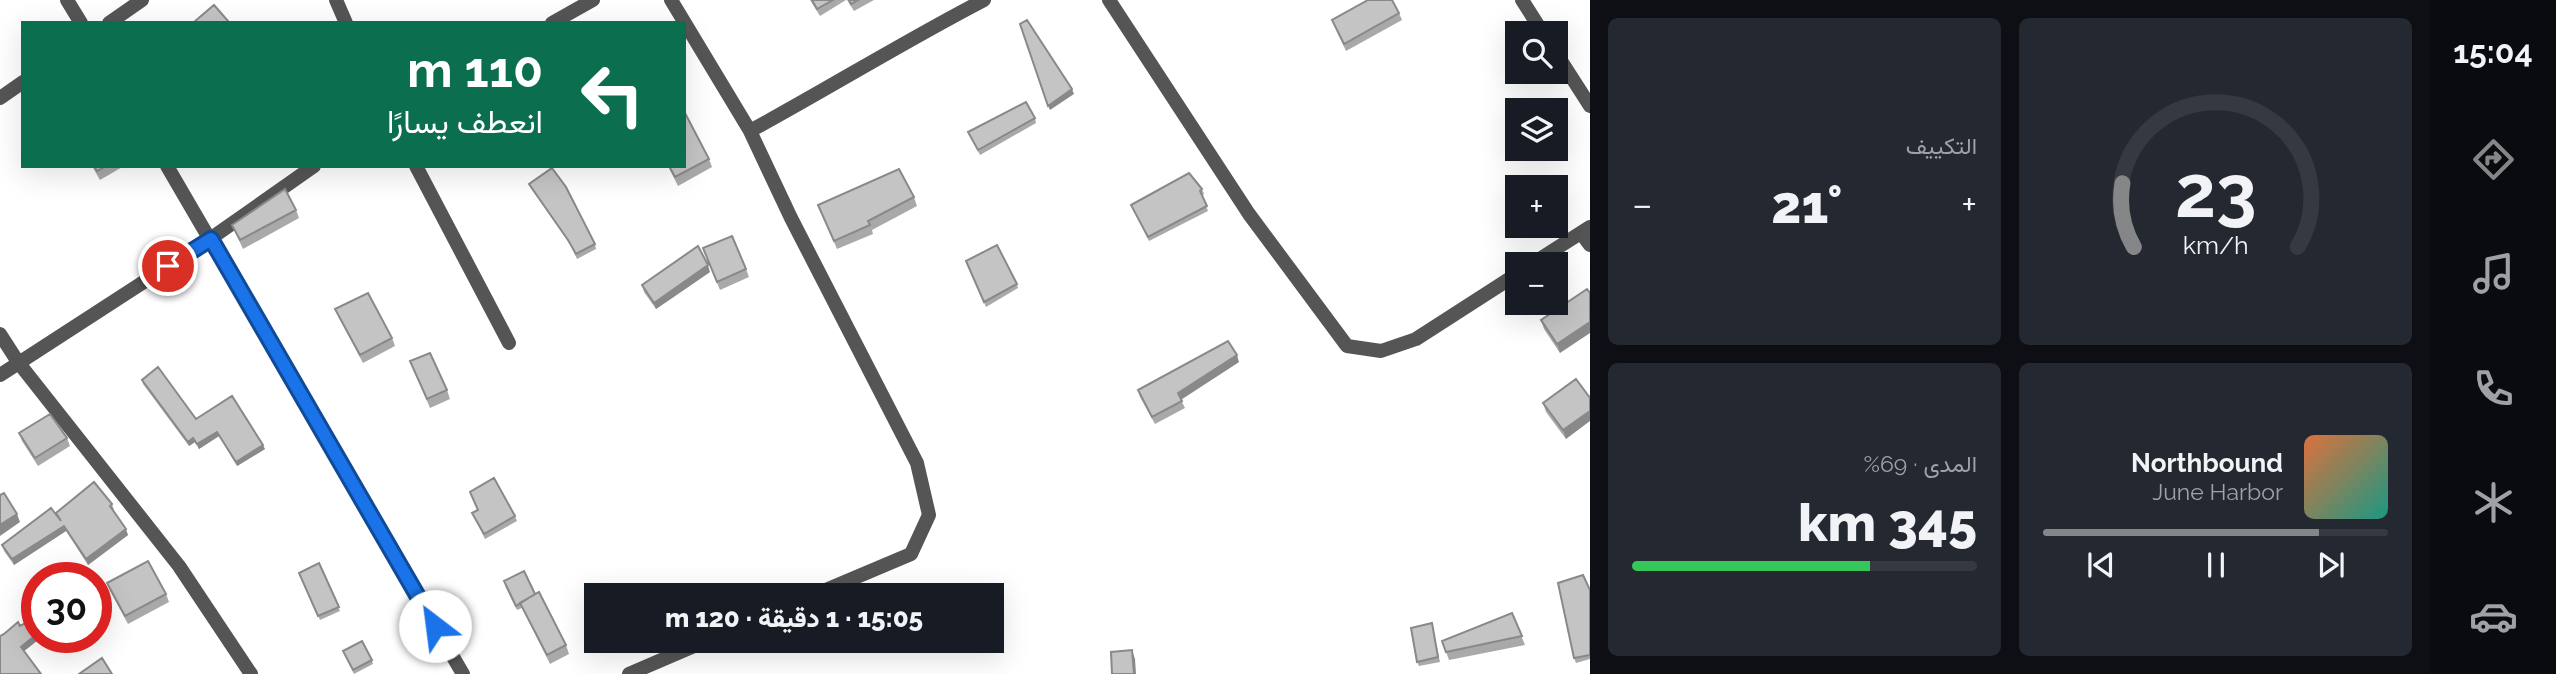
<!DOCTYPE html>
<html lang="ar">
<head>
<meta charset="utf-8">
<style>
	body { margin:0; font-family:Raleway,Vazirmatn,sans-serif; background:#242831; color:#f1f3f6; direction:rtl; height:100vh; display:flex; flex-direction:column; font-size:26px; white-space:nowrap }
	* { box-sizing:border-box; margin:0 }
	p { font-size:23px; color:#9ea1a6 }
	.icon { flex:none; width:38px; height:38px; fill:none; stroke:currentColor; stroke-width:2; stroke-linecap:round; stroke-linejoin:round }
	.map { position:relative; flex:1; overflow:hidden; direction:ltr }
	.side { display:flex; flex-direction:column; gap:18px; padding:18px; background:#0d0f14; width:840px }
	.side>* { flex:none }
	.banner { position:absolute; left:21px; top:21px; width:665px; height:147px; border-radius:0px; box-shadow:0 7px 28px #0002; direction:rtl; background:#0b6e4f; color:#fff; overflow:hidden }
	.controls { position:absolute; left:1505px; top:21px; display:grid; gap:14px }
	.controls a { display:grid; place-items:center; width:63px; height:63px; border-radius:0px; background:#171b24; box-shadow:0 7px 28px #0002; font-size:35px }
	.speed { position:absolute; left:21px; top:562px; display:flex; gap:14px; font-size:35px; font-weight:700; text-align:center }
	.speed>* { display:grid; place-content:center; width:91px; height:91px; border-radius:50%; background:#171b24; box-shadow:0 7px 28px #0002; line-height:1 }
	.speed .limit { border:10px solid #d22; background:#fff; color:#111 }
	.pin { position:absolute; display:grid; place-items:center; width:60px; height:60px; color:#fff; margin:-30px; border:4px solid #fff; border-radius:50%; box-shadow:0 2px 7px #0007 }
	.me { position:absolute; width:77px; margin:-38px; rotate:330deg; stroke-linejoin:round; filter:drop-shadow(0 0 5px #0008) }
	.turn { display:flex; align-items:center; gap:24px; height:147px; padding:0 28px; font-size:32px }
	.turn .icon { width:91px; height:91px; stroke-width:2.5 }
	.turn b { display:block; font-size:49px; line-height:60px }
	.big { font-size:52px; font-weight:800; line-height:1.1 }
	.side .tile { flex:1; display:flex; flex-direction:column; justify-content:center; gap:10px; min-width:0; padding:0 24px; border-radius:10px; background:#242831 }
	.side .dial { align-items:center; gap:0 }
	.dial svg { height:182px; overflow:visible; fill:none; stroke:#363941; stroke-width:7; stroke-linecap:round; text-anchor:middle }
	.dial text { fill:#f1f3f6; stroke:none }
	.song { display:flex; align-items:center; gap:21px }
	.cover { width:84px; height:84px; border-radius:10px; background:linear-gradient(135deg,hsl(20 70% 55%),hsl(170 70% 35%)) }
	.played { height:7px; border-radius:4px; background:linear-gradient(90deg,#858687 80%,#363941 80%) }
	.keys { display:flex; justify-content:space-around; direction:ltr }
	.heat { display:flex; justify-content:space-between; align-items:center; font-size:38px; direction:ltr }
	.charge { height:10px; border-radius:5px; background:linear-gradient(90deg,#34c759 69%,#363941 0) }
	.side .tiles { flex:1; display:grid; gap:18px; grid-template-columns:repeat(2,1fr) }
	.trip { position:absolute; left:584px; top:583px; width:420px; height:70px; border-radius:0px; background:#171b24; box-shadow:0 7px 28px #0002; font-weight:800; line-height:70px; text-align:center; direction:rtl }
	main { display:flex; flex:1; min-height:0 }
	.tab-bar { display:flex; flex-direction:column; width:126px; justify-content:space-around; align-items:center; background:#090b0e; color:#9ea1a6 }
	.tab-bar .icon { width:49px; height:49px }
	.tab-bar .current { color:#858687 }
	.tab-bar b { font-size:32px; color:#f1f3f6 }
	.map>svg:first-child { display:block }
</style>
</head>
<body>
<main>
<nav class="tab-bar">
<b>15:04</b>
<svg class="icon current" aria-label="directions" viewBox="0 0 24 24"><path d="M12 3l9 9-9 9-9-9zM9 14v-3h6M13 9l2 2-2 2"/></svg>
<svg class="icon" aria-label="music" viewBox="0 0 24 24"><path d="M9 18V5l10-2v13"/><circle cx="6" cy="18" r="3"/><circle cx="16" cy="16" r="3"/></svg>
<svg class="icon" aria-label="phone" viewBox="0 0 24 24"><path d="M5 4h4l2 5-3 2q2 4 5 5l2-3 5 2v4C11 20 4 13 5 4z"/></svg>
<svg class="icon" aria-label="climate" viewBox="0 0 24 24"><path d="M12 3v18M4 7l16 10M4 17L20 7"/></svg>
<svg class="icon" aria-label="car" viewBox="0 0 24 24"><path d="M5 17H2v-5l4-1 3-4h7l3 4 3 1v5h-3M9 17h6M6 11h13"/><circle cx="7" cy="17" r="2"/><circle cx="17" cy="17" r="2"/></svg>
</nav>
<section class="side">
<div class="tiles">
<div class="tile dial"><svg viewBox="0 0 100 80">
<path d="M14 69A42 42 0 1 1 86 69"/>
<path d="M14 69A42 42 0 0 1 9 41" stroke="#858687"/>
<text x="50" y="56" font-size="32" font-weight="700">23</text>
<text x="50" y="72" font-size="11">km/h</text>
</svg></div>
<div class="tile"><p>التكييف</p>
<div class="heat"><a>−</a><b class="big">21°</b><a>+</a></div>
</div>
<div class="tile">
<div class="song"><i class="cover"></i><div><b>Northbound</b><p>June Harbor</p></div></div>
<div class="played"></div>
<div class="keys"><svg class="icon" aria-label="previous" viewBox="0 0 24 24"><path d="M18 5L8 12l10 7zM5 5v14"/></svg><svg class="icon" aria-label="pause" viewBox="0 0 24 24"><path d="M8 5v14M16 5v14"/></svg><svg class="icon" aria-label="next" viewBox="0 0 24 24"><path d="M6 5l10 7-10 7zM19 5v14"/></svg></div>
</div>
<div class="tile"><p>المدى · 69%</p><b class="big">345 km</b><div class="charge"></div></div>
</div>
</section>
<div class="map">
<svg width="1590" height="674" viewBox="0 0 1590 674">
	<rect width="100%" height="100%" fill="#fff"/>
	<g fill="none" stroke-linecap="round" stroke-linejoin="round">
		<path stroke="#555" stroke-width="14" d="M 67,0 L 81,23
			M 336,0 L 346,23
			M 671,0 L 750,131 L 791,218 L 917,463 L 929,515 L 911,554 L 814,595
			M 1109,0 L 1249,214 L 1347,346 L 1381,351 L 1416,339 L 1517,274
			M 1522,0 L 1543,33
			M 109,23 L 142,0
			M 552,23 L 593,0
			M 1556,53 L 1590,106
			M 0,98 L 23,82
			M 750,131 C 829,88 905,41 984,0
			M 167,166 L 463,674
			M 416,166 L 509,343
			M 1581,233 L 1590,245
			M 1532,264 L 1590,227
			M 0,334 L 18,362 L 179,566 L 251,674
			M 0,375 L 210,239 L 314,166
			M 629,674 L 708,640"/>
	</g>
	<path fill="#a9a9a9" d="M 810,0 L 846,0 L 820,16 Z
		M 847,0 L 874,0 L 854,11 Z
		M 1399,13 L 1402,20 L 1346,51 L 1332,20 Z
		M 1035,118 L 1036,123 L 980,155 L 968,132 Z
		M 709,159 L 712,167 L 678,186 L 668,166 L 684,166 Z
		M 92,166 L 124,166 L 100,180 Z
		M 529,184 L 595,244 L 596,249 L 577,259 L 570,244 L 531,188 Z
		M 1202,189 L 1204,194 L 1202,196 L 1208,211 L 1149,241 L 1131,205 Z
		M 914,197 L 917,206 L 872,230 L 873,234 L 837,249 L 818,205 Z
		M 296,210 L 299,218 L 243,249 L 232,225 Z
		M 703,248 L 746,269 L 749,277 L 720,290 Z
		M 966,261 L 1017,284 L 1018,288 L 986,307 Z
		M 710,272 L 656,309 L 644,292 L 642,285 Z
		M 1587,289 L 1560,353 L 1544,329 L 1541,320 Z
		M 335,309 L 392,338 L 395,346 L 363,363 L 339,318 Z
		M 410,361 L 447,390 L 450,399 L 430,408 Z
		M 1239,362 L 1181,400 L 1185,408 L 1155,424 L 1140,397 L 1138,390 Z
		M 1576,379 L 1566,439 L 1546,412 L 1543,403 Z
		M 142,380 L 196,419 L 265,449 L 237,466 L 219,436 L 199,449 L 195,442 L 189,446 L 143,384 Z
		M 19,433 L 67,438 L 70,446 L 38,466 L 22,441 Z
		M 112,504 L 114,510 L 113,511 L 128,535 L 88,565 L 66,531 L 14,565 L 4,551 L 2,545 L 57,515 Z
		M 472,513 L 515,516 L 517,521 L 485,539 Z
		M 319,563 L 340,611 L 320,620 L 299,573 Z
		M 107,583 L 166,594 L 169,602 L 128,624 L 110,591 Z
		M 505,586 L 535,594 L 566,645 L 569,654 L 550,664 L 522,608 L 517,610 Z
		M 1590,590 L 1590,659 L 1576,663 L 1574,658 Z
		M 1512,613 L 1525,645 L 1449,660 L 1442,641 Z
		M 1432,623 L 1440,662 L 1419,666 L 1417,662 Z
		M 343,651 L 372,660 L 373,664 L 354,674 Z"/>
	<path fill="#898989" d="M 1072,89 L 1074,94 L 1050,110 L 1048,106 Z
		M 708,265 L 710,272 L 656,309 L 654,303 Z
		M 1590,322 L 1590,333 L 1560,353 L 1557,344 Z
		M 1237,355 L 1239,362 L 1180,400 L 1178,393 Z
		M 1590,411 L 1590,421 L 1566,439 L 1563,430 Z
		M 217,432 L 219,436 L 199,449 L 197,444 Z
		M 193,438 L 195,442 L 189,446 L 188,442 Z
		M 263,445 L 265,449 L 237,466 L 236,462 Z
		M 17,514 L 20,522 L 0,536 L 0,525 Z
		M 64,526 L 66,531 L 14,565 L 12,559 Z
		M 126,529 L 128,535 L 88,565 L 86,559 Z
		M 37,634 L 37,637 L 42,637 L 23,652 L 21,647 Z
		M 1132,650 L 1135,659 L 1136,674 L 1134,674 Z"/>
	<path fill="#c4c4c4" stroke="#898989" stroke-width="2" d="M 812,0 L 833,0 L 817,9 Z
		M 849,0 L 858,0 L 851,4 Z
		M 1368,0 L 1392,0 L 1399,13 L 1344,44 L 1332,20 Z
		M 214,5 L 228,21 L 226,23 L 195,23 L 194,22 Z
		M 1027,20 L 1072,89 L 1048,106 L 1020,24 Z
		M 1026,102 L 1035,118 L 978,150 L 968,132 Z
		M 685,113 L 709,159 L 675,177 L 669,166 L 684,166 Z
		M 94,166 L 106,166 L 97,171 Z
		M 552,168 L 566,187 L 595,244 L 576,254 L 568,240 L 529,184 Z
		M 899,169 L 914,197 L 868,221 L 870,225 L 834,241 L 818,205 Z
		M 1189,173 L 1202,189 L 1200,191 L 1207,206 L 1148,237 L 1131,205 Z
		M 285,189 L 296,210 L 240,240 L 232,225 Z
		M 732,236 L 746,269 L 717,282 L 703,248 Z
		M 997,245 L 1017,284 L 984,302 L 966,261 Z
		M 698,246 L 708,265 L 654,303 L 642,285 Z
		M 1587,289 L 1590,293 L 1590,322 L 1557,344 L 1541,320 Z
		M 368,293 L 392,338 L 360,355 L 335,309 Z
		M 1228,341 L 1237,355 L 1178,393 L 1182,401 L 1152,417 L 1138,390 Z
		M 430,353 L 447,390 L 427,399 L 410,361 Z
		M 158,367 L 196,419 L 232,396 L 263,445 L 236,462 L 217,432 L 197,444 L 193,438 L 188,442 L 142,380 Z
		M 1576,379 L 1590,398 L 1590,411 L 1563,430 L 1543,403 Z
		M 50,414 L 67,438 L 35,458 L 19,433 Z
		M 494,478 L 515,516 L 484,534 L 472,513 L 478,510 L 470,492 Z
		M 94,482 L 112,504 L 110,506 L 126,529 L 86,559 L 64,526 L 12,559 L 2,545 L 51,508 L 61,521 L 56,513 Z
		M 4,493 L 17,514 L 0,525 L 0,495 Z
		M 148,561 L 166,594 L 125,616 L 107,583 Z
		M 319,563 L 339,607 L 318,616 L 299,573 Z
		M 524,571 L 535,594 L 516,606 L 504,581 Z
		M 1583,575 L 1590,590 L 1590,655 L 1574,658 L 1558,583 Z
		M 539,592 L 566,645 L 547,655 L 520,603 Z
		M 1512,613 L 1522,636 L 1446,652 L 1442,641 Z
		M 37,617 L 37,634 L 21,647 L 41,674 L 0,674 L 0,636 L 4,634 L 18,622 L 20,626 Z
		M 1432,623 L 1438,657 L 1417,662 L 1411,628 Z
		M 362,641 L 372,660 L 353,670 L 343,651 Z
		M 1132,650 L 1134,674 L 1112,674 L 1111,652 Z
		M 102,658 L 112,674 L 79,674 Z"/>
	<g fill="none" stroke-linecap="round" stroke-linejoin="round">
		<defs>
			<path id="route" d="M 168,266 L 211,239 L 435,626"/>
		</defs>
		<use href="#route" stroke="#114b97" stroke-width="18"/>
		<use href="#route" stroke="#1a73e8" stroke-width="12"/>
	</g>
</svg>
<div class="controls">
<a><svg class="icon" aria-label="search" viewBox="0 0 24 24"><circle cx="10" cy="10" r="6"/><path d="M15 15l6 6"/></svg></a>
<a><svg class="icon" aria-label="layers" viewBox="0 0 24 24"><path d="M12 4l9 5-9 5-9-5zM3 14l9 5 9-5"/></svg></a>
<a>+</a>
<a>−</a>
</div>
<div class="speed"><div class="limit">30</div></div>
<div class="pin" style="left:168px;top:266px;background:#d93025"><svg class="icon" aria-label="arrive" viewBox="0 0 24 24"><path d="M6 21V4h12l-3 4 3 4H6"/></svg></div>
<svg class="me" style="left:435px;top:626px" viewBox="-20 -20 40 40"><circle r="19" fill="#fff"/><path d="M0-13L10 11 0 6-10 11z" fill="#1a73e8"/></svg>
<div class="trip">15:05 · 1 دقيقة · 120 m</div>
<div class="banner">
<div class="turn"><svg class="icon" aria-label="left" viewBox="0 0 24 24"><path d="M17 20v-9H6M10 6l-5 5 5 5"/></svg><div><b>110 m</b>انعطف يسارًا</div></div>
</div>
</div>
</main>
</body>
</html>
